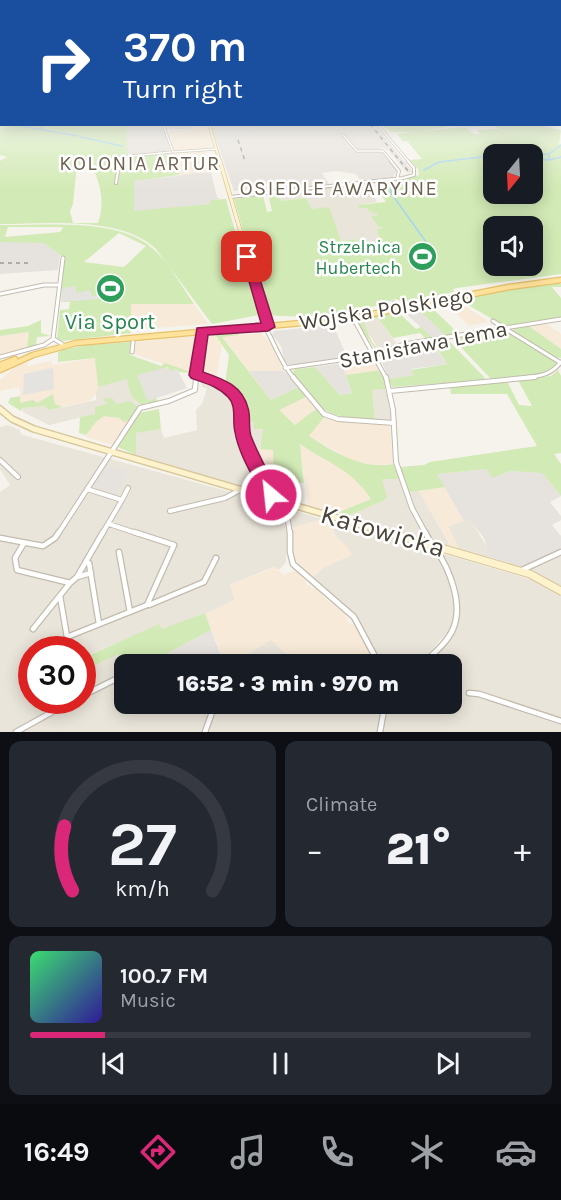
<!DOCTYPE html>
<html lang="en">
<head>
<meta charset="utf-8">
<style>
	body { margin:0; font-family:Karla,sans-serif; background:#242831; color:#f1f3f6; height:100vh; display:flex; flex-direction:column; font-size:22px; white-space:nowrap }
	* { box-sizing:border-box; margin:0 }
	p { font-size:20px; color:#9ea1a6 }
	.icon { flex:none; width:33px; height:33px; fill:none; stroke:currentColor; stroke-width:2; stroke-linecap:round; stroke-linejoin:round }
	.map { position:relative; height:732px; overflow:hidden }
	.drawer { display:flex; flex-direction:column; gap:9px; padding:9px; background:#0d0f14; flex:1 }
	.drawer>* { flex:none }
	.banner { position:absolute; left:0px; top:0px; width:561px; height:126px; box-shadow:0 3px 15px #0003; background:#1a4fa0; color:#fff; overflow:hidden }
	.needle { width:39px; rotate:198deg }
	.controls { position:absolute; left:483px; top:144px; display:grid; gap:12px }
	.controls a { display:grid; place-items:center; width:60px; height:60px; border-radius:12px; background:#171b24; box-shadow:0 3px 15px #0003; font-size:30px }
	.speed { position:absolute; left:18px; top:636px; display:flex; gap:12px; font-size:30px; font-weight:700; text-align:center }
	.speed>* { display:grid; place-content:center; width:78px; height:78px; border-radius:50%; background:#171b24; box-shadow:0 3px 15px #0003; line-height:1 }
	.speed .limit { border:9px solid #d22; background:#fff; color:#111 }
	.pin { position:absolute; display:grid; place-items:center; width:51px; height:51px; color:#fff; margin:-26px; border-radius:12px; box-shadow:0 3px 9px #0006 }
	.me { position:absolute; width:66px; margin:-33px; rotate:332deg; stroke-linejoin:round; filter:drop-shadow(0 0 4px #0008) }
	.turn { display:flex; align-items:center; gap:21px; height:126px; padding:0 24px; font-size:27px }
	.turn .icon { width:78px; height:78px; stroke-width:2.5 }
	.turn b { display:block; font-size:42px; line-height:51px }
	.big { font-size:45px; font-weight:800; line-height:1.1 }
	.drawer .card { flex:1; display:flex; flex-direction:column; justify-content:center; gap:9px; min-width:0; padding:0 21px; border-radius:12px; background:#242831 }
	.drawer .dial { align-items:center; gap:0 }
	.dial svg { height:156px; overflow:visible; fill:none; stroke:#363941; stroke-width:7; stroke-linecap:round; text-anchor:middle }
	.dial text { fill:#f1f3f6; stroke:none }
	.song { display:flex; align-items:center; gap:18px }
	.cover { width:72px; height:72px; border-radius:9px; background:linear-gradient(135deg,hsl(140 70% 55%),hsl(250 70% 35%)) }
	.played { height:6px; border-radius:3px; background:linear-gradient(90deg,#db2777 15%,#363941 15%) }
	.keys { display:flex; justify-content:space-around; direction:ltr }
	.heat { display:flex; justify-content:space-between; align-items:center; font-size:33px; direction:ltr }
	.drawer .tiles { flex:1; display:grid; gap:9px; grid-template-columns:1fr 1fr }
	.card:last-child { grid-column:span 2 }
	.trip { position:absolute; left:114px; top:654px; width:348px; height:60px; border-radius:12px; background:#171b24; box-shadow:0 3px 15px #0003; font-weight:800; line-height:60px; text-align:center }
	.dock { display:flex; height:96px; justify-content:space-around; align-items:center; background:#090b0e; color:#9ea1a6 }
	.dock .icon { width:42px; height:42px }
	.dock .selected { color:#db2777 }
	.dock b { font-size:27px; color:#f1f3f6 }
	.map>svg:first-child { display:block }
</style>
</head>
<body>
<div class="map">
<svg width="561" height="732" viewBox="0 0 561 732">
	<rect width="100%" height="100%" fill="#f6f3ec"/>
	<path fill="#eae5da" d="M 368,183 L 377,202 L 359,205 L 358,207 L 367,208 L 377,213 L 377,216 L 372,216 L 383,229 L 377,229 L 381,243 L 359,245 L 356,239 L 341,241 L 312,209 L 306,198 L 281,201 L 277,193 Z
		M 378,318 L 397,344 L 380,352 L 362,322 Z
		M 200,377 L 223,386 L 228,390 L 229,401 L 239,404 L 241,433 L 262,478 L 263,488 L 239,486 L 136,455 L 135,433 L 161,429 L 164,438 L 197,430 L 196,410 L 202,404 L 207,388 L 202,387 Z
		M 127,379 L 136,402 L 140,404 L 135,410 L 95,414 L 49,425 L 23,412 L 23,408 L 43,406 L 51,410 L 96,400 L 96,387 Z
		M 387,389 L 391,420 L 375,420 L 372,390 Z
		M 254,421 L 263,428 L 260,449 L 250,448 L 243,432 L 242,422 Z
		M 8,425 L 20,430 L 20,433 L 23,435 L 278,505 L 286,529 L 286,561 L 284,565 L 278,570 L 275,567 L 268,569 L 230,585 L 235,600 L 206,613 L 225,664 L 205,613 L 162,630 L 159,625 L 83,657 L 91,667 L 119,654 L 124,673 L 83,694 L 82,650 L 32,650 L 32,700 L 70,701 L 11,732 L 0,732 L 0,492 L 10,485 L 0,469 L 0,427 Z
		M 381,479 L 400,479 L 425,534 L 423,540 L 350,515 L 383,501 Z
		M 418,490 L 450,545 L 451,548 L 434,543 L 413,506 L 409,492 Z
		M 289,509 L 322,519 L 292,528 L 288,513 Z
		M 470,519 L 487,547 L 486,559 L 459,551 L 448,526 Z
		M 328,520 L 436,552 L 451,586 L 454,613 L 452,627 L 419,664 L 382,664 L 355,615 L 312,578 L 323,568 L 351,555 L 348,548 L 336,536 Z
		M 441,553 L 539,582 L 561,596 L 561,732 L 382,732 L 387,704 L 452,704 L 452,664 L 425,664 L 434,658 L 455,629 L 457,599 Z
		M 561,554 L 561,586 L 530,570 L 530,568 Z
		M 271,639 L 286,653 L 288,652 L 296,664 L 232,664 Z
		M 124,678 L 124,704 L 213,704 L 203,732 L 22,732 Z
		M 216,704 L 382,704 L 377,732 L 206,732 Z"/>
	<path fill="#f7ead8" d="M 190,125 L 206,125 L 212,148 L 173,151 L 170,131 L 190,129 Z
		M 205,151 L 211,173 L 179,175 L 176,154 Z
		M 457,302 L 486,319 L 487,322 L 469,326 L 447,304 Z
		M 130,304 L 194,304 L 208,324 L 131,330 Z
		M 546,323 L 561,334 L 561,349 L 529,326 Z
		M 29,332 L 27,348 L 0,355 L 0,336 Z
		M 261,333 L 275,347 L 284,371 L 249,371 L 222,336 Z
		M 215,334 L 222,344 L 216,379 L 198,372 L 204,335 Z
		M 198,336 L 191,373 L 134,354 L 136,342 Z
		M 96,358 L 98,387 L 95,395 L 89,401 L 50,410 L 43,406 L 22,408 L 19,403 L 20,387 L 0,391 L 0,380 L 21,362 L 22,364 L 28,363 L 28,366 L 51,361 L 52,365 Z
		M 373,358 L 381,370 L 346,375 L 342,363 Z
		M 306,397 L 318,411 L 333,420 L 390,424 L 393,464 L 375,465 L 351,460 L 309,436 L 278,410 Z
		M 115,409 L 135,413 L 115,442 L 111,445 L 86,437 L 96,418 Z
		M 300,444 L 322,458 L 342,468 L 358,480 L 371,499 L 337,513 L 308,505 Z
		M 250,448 L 273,450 L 274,494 L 256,465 Z
		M 445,487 L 464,521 L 448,526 L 459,548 L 459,554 L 451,551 L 450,544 L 418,490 Z
		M 322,519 L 328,520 L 336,536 L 348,548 L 351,555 L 323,568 L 312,578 L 295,559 L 292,528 Z
		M 275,567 L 284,575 L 295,570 L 301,575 L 302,579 L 304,579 L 307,586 L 310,585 L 312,589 L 316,588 L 327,600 L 343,611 L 348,622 L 355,625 L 374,661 L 369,664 L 296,664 L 288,653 L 286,654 L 271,640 L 232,664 L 225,664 L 206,613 L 235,600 L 230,585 Z"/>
	<path fill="#e6e2dd" d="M 127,125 L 194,125 L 190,125 L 191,129 L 165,129 L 170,152 L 127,156 Z
		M 211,125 L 375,125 L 413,172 L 407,173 L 388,150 L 380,147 L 397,171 L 393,177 L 361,181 L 356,174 L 336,171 L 322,173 L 329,184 L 266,192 L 264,188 L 234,191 Z
		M 200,173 L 211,173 L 217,197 L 220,199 L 210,200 L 211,204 L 134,212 L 134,181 Z
		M 33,241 L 44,243 L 60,255 L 58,270 L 0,274 L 0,242 Z
		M 419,310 L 446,336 L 433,338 L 405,313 Z
		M 333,325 L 348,359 L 290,365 L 285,362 L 281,346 L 272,335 L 274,331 Z
		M 429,342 L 448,364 L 411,369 L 415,375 L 389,379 L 380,357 L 400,347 Z
		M 342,363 L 352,393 L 340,395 L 315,367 Z
		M 161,367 L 177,369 L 187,388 L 148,401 L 137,375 Z
		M 249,371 L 284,371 L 299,387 L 271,400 Z
		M 106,466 L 128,471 L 116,496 L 90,491 Z
		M 486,469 L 492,477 L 510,471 L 542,473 L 561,496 L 550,502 L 561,516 L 561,520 L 552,525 L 561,536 L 561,550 L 523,567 L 486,556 L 487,547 L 484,538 L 470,520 L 464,521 L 437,474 Z
		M 211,630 L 224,664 L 168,664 L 155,660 Z"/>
	<path fill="#d2eab5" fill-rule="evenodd" d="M 544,124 L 540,126 L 561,130 L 559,144 L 561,145 L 561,274 L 457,288 L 453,289 L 454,292 L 403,302 L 396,299 C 390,300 387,304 380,305 C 344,313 305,319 268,315 L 234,199 L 263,195 L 267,212 L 272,211 L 268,194 L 277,193 L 281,201 L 306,198 L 312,209 L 329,207 L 341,241 L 356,239 L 360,245 L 380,243 L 377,229 L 383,228 L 378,226 L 371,216 L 377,216 L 377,214 L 370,212 L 367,208 L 359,208 L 358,205 L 386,202 L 377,189 L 381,186 L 419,175 L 418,169 L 410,160 L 422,159 L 407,141 L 403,141 L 397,134 L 412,132 L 391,132 L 382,125 L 397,126 L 397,125 L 459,125 L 421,131 L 465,127 L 474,134 L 480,134 L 477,130 L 499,129 L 494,125 L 470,127 L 464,125 ZM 494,154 L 532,154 L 532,194 L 494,194 ZM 494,226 L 532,226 L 532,266 L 494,266 Z
		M 5,125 L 127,125 L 127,156 L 176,154 L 179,175 L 134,181 L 134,211 L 210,204 L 210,200 L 226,199 L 259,315 L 212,324 L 156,249 C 121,215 45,224 0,224 L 0,161 L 7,157 L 0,155 L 0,126 ZM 77,165 L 96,165 L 94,171 C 102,188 104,206 98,223 L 73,223 L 70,211 L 73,204 Z
		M 0,225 C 44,226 117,217 152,248 C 169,262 181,286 194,304 L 131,304 L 131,333 L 63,341 L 57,339 L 60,310 L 69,309 L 70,302 L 61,302 L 64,258 L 44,243 L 0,242 ZM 8,227 L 62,227 L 63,228 L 60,232 L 5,237 ZM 119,233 L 146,246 L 124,267 L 84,262 Z
		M 549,283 L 561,284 L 561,287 L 552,287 L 561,298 L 561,317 L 504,326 L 458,299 Z
		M 455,300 L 457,302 L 431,307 L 459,334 L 446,336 L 419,310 L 400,314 L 416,329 L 421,327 L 433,338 L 426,339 L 420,333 L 393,338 L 378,318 L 363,321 L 372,342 L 380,352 L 378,353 L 357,323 L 360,319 Z
		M 41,320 L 41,333 L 51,336 L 37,337 L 36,346 L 27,348 L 29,332 L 0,336 L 0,330 L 28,326 Z
		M 529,326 L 561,349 L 561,358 L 554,357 L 513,332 L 514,328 Z
		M 505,331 L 554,360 L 556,364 L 549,372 L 542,374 L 491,379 L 455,341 L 457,338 Z
		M 235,332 L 239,335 L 222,337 L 271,400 L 299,387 L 306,397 L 279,410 L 295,425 L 316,409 L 325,416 L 309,436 C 334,452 362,470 393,464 L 400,479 L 382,479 L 387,497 L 383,501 L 350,515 L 337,513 L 371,499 C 351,468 328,464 300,444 L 304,483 L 295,483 L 298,501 L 285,498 L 283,483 L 274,482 L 273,450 L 260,449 L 263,429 L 254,429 L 253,421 L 242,422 L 240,401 L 225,384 L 229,355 L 215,334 Z
		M 448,340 L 485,378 L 484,380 L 392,387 L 389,379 L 414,375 L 411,370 L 448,364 L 437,350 L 442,347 L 436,341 Z
		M 132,342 L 130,355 L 161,366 L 165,363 L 193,373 L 179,372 L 177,369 L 170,371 L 168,367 L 137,375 L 148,401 L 156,398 L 158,402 L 149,404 L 147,402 L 142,405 C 131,399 129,391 127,379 L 98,387 L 95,358 L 58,362 L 58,352 L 62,350 L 88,345 Z
		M 315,367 L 340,395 L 352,393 L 346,375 L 381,370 L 387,389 L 372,390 L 375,420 C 326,417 321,414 292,373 L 295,369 Z
		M 558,370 L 561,376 L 561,453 L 554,454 L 561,464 L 561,496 L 542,473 L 510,471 L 492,478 L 486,469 L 437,474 L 445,487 L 409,492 L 400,467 L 424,465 L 430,462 L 537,446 L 507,394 L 451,394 L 450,387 L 507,381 L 519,405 L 532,406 L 518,380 L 551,376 Z
		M 53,394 L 55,404 L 62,407 L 50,410 L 43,406 L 23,408 L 21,411 L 8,403 L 10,398 L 20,396 L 20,403 L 33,400 L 37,403 Z
		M 112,398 L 116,404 L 130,401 L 138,407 L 129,420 L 124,422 L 119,418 L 104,416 L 96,422 L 86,435 L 79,433 L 80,417 L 95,414 L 95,407 L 108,404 L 102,399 Z
		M 159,409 L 161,429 L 136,433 L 136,455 L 118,447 L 139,413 Z
		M 205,613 L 211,630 L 155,660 L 145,664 L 124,664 L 124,670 L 119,654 L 91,667 L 83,658 L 159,624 L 162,629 Z"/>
	<path fill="#e5e3e0" d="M 76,286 L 76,293 L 90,290 L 92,296 L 122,292 L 122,297 L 61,302 L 63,288 Z
		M 53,368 L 54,389 L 23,395 L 24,374 Z"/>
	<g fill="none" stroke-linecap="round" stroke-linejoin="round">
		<path stroke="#a9d4f2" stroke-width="1.5" d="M 40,125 L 43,130 L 78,136
			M 22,126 L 42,130
			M 81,137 L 122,146
			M 534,155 L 548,154
			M 532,158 L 549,160 L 561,157
			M 549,158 L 549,154 L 561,145
			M 424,170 L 439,162 L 507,154
			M 399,183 L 391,188 L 391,193 L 426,242"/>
		<defs>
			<path id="street-far4" d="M 163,124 L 173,152 L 216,149
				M 377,124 L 409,162
				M 343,135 L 357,151 L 383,151 L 392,162
				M 113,158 L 171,152
				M 113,158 L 117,162"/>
			<path id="street-far3" d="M 116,161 L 119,165 L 116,183
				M 391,161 L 399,171 L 397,179
				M 230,197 L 403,178 L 414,175 L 414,168 L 408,161"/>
			<path id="street-far2" d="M 0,294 L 44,285 L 59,285
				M 393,309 L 394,303 L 405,307
				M 351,320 L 356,323 L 386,378
				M 493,321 L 561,363
				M 265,327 C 275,344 281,364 294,378
				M 54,339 L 62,344
				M 132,352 L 133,342
				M 0,357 L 44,345 L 53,339 L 63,258
				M 285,368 L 375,355 L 404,344 L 561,319
				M 196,375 L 206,378
				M 196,378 L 202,333
				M 522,378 C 539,376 550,376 561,362"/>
			<path id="street-far1" d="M 202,377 L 223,384 L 236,395 L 241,408 L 242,432 L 255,465 L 271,491 L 270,498
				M 293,377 L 324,414 L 338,419 L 394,423
				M 386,377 L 393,410 L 396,462 L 412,508 L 426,534
				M 390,391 L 535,377
				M 0,460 L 18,477
				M 87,489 L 122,500 L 102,534
				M 122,500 L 128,488
				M 285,503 L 290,534
				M 170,511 L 225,498 L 240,490
				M 109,524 L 139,534
				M 58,534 L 140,408 L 169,401 L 195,390 L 196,377"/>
			<path id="street" d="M 290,532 L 290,552 L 293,564 L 354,617 L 379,664
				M 425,532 L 431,543
				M 0,538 L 43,546 L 55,538 L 59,532
				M 24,543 L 15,558 L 17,570 L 70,583 L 77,577 L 103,532
				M 119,552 L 130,612
				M 86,561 L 89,563 L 99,624
				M 522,570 L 561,552
				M 77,577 L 91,573
				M 60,596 L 67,637 L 147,605 L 174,545 L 134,532
				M 149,605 L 204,582 L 216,558
				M 33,629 L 70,583
				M 147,664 L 153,662 L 161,664
				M 422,664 C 433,654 447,643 453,629 C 464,604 449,568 435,548
				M 469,693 L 479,694 L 561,721
				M 82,696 L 124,675
				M 16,732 L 74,700
				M 205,732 L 215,704
				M 380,732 L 385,704"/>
			<path id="secondary-far4" d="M 209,124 L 220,162"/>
			<path id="secondary-far3" d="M 220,161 L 248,257"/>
			<path id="secondary-far2" d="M 247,256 L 268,327
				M 263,312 L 265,327"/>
			<path id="secondary-far1" d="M 0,409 L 12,419 L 34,429 L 392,534"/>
			<path id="secondary" d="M 387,532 L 530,574 L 561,591"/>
			<path id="primary" d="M 0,365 L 15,359
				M 0,370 L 33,355 L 76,343 L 347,319 L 509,287 L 561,280"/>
		</defs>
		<use href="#street-far4" stroke="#c2bbae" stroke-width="3"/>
		<use href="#street-far3" stroke="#c2bbae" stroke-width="4"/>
		<use href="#street-far2" stroke="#c2bbae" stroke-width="5"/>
		<use href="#street-far1" stroke="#c2bbae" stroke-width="6"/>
		<use href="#street" stroke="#c2bbae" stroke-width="7"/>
		<use href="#secondary-far4" stroke="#d6c79b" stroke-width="4"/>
		<use href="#secondary-far3" stroke="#d6c79b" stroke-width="4.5"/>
		<use href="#secondary-far2" stroke="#d6c79b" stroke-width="6"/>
		<use href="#secondary-far1" stroke="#d6c79b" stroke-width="8"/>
		<use href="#secondary" stroke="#d6c79b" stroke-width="9"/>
		<use href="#primary" stroke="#e6c16a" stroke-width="7"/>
		<use href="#street-far4" stroke="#fff" stroke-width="1.5"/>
		<use href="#street-far3" stroke="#fff" stroke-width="2"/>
		<use href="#street-far2" stroke="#fff" stroke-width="3"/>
		<use href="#street-far1" stroke="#fff" stroke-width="4"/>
		<use href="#street" stroke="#fff" stroke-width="4.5"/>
		<use href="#secondary-far4" stroke="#fff3cd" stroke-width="2"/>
		<use href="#secondary-far3" stroke="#fff3cd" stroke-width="3"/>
		<use href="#secondary-far2" stroke="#fff3cd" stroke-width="4"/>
		<use href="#secondary-far1" stroke="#fff3cd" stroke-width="5"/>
		<use href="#secondary" stroke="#fff3cd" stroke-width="7"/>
		<use href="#primary" stroke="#ffe39c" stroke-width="4.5"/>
		<path stroke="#9a9a9a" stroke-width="1.5" stroke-dasharray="4 4" stroke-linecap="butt" d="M 370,124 L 409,172
			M 238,140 L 245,161
			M 0,263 L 31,263"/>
	</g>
	<linearGradient id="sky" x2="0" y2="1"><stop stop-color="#8fc1ec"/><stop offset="0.46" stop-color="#fbfaf6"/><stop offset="1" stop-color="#fbfaf6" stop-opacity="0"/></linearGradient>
	<rect width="561" height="190" fill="url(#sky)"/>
	<path fill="#db2777" stroke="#8e194d" stroke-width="1.5" d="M 247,254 L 253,257 L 275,327 L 268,331 L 208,335 L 203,372 C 223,379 242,385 248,408 C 251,417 248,427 251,436 C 259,457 270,475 280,495 L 277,500 L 271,502 L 265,500 C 255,479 239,456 235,432 C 232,420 237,406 228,397 C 218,386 204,383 191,378 L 189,375 L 197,328 L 261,323 L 242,257 Z"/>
	<defs>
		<symbol id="stadium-disc" viewBox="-11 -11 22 22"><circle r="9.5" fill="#2e9e5b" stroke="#fff"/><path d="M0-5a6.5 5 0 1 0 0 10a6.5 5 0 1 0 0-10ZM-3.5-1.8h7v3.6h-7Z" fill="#fff"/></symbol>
	</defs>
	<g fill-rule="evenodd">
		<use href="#stadium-disc" x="406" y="240" width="33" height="33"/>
		<use href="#stadium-disc" x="94" y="272" width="33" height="33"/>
	</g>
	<g text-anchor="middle" stroke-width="5" stroke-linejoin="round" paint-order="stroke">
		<g font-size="18" fill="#27864d" stroke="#fff" text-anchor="end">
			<text x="401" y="253">Strzelnica<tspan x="401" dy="21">Hubertech</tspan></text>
		</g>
		<g font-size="20" letter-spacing="1.5" fill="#6e6250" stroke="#fff">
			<text x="140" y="170">KOLONIA ARTUR</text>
			<text x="339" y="195">OSIEDLE AWARYJNE</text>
		</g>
		<g font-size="22" fill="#4b4439" stroke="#fff">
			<text transform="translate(386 308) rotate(-9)" y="8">Wojska Polskiego</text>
			<text transform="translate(423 344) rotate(-11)" y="8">Stanisława Lema</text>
		</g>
		<g font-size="22" fill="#27864d" stroke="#fff">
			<text x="110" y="329">Via Sport</text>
		</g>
		<g font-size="27" fill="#4b4439" stroke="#fff">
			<text transform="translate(383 531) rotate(16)" y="9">Katowicka</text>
		</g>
	</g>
</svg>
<div class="controls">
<a><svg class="needle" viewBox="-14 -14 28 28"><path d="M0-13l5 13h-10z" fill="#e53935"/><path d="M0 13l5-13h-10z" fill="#9ea1a6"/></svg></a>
<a><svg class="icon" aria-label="sound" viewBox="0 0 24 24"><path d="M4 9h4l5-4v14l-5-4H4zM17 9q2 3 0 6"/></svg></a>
</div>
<div class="speed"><div class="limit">30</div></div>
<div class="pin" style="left:247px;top:257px;background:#d93025"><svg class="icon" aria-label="arrive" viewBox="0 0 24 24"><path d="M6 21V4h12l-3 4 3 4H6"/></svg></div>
<svg class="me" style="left:271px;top:495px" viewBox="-20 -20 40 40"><circle r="17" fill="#db2777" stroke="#fff" stroke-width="3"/><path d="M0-11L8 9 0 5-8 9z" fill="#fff"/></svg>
<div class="trip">16:52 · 3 min · 970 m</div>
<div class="banner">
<div class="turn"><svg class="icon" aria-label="right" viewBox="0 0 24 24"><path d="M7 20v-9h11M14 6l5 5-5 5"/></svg><div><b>370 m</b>Turn right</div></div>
</div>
</div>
<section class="drawer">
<div class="tiles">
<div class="card dial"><svg viewBox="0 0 100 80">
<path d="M14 69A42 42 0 1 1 86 69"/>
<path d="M14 69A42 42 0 0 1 10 36" stroke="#db2777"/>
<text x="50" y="56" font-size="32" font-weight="700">27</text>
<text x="50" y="72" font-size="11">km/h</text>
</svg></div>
<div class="card"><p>Climate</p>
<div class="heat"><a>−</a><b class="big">21°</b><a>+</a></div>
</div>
<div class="card">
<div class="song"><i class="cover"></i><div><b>100.7 FM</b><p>Music</p></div></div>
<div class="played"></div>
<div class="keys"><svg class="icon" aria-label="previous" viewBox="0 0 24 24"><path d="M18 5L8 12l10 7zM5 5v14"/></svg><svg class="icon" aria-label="pause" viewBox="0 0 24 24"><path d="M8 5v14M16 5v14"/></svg><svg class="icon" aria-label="next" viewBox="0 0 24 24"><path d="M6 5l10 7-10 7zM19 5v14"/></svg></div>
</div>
</div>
</section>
<nav class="dock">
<b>16:49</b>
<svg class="icon selected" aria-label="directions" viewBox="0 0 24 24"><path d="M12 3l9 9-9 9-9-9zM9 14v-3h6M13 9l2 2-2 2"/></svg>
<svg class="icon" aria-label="music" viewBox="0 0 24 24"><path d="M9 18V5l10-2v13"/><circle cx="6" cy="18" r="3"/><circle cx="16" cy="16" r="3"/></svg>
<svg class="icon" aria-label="phone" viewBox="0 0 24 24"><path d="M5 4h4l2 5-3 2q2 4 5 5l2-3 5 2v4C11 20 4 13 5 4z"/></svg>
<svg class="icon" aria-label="climate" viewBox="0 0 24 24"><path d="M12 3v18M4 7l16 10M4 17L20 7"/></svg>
<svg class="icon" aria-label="car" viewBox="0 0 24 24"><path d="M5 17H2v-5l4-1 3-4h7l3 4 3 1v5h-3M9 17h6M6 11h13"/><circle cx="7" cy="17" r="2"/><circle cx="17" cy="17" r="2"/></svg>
</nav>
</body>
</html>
